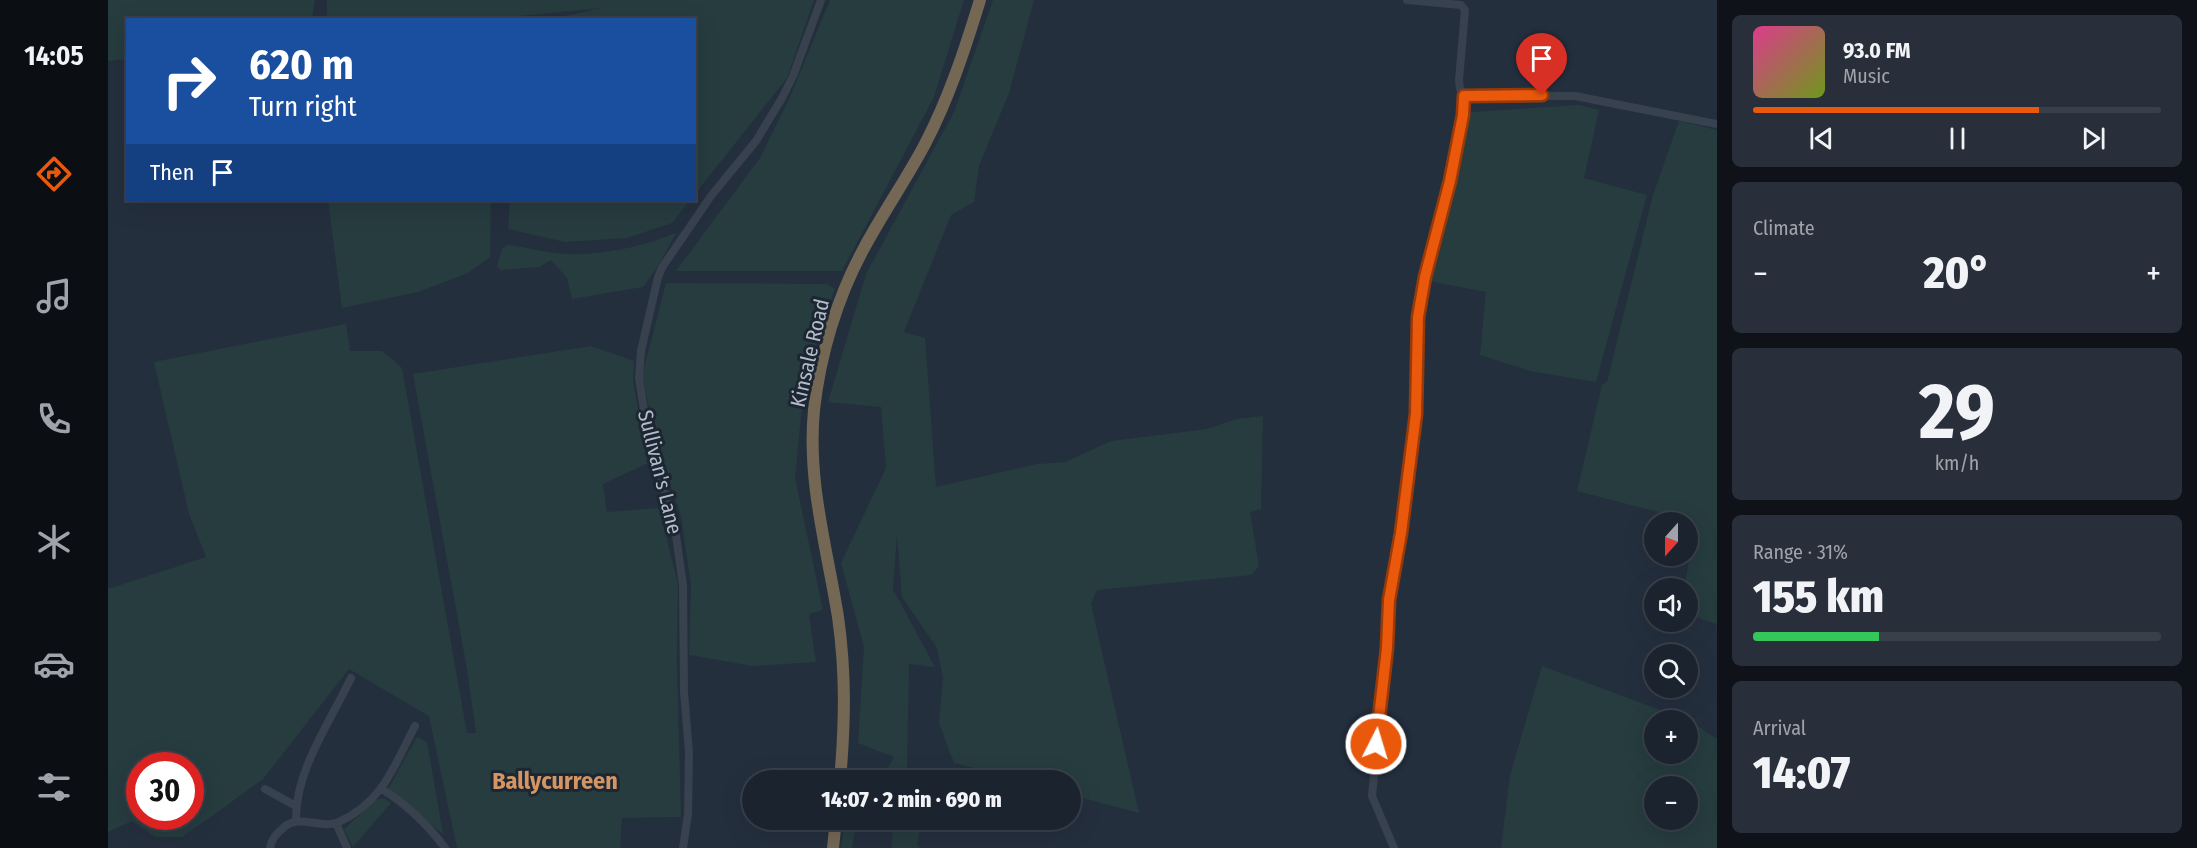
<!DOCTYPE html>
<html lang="en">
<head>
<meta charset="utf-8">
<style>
	body { margin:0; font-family:"Fira Sans Condensed",sans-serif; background:#282f3a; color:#f1f3f6; height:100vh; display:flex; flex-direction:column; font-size:22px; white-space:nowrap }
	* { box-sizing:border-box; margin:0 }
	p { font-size:20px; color:#a0a4aa }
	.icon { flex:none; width:33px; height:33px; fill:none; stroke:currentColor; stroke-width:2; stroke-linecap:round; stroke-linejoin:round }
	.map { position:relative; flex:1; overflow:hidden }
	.panel { display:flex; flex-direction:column; gap:15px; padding:15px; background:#0f1319; width:480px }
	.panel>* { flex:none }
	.hud { position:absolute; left:18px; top:18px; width:570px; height:183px; border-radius:0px; box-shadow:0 6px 24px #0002,0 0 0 2px #39404a; background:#1a4fa0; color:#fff; overflow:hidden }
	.needle { width:39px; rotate:201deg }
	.buttons { position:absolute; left:1536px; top:512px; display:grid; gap:12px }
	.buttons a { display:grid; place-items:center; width:54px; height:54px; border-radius:50%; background:#1b232e; box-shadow:0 6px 24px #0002,0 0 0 2px #39404a; font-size:30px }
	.speed { position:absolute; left:18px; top:752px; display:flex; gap:12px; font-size:30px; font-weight:700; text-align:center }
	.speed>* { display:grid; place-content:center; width:78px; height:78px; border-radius:50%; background:#1b232e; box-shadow:0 6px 24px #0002,0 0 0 2px #39404a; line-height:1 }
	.speed .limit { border:9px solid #d22; background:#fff; color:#111 }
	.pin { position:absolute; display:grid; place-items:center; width:51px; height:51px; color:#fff; margin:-62px -26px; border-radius:50% 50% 50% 0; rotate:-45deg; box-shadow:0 0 6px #0007 }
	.pin .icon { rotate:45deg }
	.me { position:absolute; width:66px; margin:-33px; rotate:5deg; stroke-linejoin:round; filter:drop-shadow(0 0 4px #0008) }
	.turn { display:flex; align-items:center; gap:21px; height:126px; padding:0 24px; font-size:27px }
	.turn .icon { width:78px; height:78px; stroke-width:2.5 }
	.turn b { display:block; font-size:42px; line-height:51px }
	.then { display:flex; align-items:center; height:57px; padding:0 24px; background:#0003; gap:12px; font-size:22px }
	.big { font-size:45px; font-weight:800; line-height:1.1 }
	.panel .tile { flex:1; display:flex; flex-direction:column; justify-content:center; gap:9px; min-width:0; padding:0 21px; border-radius:9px; background:#282f3a }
	.panel .dial { align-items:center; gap:0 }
	.dial b { font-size:78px; line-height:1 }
	.song { display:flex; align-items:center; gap:18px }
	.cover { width:72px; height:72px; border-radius:9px; background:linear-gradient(135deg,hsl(330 70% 55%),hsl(80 70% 35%)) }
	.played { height:6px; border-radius:3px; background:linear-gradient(90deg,#ea580c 70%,#39404a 70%) }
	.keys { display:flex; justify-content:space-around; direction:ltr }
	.heat { display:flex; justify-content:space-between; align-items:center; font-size:33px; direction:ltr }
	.charge { height:9px; border-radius:4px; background:linear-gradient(90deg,#34c759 31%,#39404a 0) }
	.trip { position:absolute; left:634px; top:770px; width:339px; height:60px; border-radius:30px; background:#1b232e; box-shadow:0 6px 24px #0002,0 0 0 2px #39404a; font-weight:800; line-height:60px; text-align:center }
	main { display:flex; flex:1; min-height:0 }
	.dock { display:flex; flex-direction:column; width:108px; justify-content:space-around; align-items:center; background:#0b0e12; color:#a0a4aa }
	.dock .icon { width:42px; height:42px }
	.dock .on { color:#ea580c }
	.dock b { font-size:27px; color:#f1f3f6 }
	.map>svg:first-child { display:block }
</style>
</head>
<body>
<main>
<nav class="dock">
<b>14:05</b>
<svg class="icon on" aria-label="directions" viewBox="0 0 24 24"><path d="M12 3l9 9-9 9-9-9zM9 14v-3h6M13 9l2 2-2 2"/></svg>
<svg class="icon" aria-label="music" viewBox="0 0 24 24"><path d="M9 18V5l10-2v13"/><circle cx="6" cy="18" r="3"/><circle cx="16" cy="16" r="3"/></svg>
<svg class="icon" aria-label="phone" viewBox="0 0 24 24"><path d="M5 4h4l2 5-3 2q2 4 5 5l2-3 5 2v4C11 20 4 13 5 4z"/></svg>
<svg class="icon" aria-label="climate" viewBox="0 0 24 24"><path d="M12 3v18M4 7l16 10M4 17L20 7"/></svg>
<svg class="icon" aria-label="car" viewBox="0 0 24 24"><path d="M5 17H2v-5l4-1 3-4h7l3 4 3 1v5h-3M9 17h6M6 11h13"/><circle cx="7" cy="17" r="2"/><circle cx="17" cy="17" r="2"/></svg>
<svg class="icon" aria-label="filters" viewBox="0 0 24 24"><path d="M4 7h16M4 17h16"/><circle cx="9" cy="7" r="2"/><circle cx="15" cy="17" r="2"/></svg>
</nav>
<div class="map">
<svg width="1609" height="848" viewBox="0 0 1609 848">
	<rect width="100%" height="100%" fill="#242f3e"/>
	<path fill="#263c3f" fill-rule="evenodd" d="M 0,0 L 207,0 L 204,19 L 20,20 L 19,59 L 0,61 Z
		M 219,0 L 706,0 L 679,78 L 587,194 L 586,20 L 444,19 L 493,8 L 373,20 L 219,20 Z
		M 722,0 L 856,0 L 826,97 L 734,271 L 568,271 L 652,158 L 681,99 Z
		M 885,0 L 926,0 L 901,93 L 871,166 L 866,202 L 843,215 L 796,332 L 817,338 L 828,487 L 929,464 L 957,462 L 1003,441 L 1099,429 L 1129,419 L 1155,416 L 1153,509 L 1142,512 L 1151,566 L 1143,575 L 989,590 L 983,604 L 1031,813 L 963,795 L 963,780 L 909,780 L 846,763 L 831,723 L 835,678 L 829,648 L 794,597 L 789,535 L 785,589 L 827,667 L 801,664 L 799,770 L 802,780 L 772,780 L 786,757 L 750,743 L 756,647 L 733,563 L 778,468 L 773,407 L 720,402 L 758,274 L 846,112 Z
		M 1471,105 L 1491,110 L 1476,178 L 1539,195 L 1488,382 L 1422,371 L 1372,355 L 1378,292 L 1321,281 L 1363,112 Z
		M 1571,121 L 1609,130 L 1609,627 L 1608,624 L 1580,614 L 1580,588 L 1576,588 L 1588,522 L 1469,491 L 1494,385 L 1499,382 L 1545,195 Z
		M 220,200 L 383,200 L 382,257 L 360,273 L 310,292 L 234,308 Z
		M 402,200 L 582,200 L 564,223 L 519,238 L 457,242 L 400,229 Z
		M 568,233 L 549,268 L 535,287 L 464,299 L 459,278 L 443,260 L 431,267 L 392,270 L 389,266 L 394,249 L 399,245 C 424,248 448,256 473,254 C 505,253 538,245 568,233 Z
		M 558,283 L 719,284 L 727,289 L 697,376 L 687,478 L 715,610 L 701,614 L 708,662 L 645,666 L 581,655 L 583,585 L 573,516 L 551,451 L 534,376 Z
		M 238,324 L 242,351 L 274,351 L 294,368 L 359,733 L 368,733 L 359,669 L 305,374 L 483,346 L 526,361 L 525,381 L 540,463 L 495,484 L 499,512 L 551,508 L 570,584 L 569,664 L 573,817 L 514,818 L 512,848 L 349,848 L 321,716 L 241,669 L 155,779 L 107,814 L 74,837 L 47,837 L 24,821 L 0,832 L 0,589 L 98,557 L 81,514 L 46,362 ZM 32,765 L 82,765 L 82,816 L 32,816 Z
		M 1434,666 L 1579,720 L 1546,720 L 1546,753 L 1580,753 L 1580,720 C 1591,725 1598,734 1609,738 L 1609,848 L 1393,848 L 1402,775 ZM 1546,786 L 1580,786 L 1580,819 L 1546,819 Z
		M 309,737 L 319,742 L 335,834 L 280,789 Z
		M 276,798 L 283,803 L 245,847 L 236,829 L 268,800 Z
		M 737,819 L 749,819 L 744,848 L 733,848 Z
		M 786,819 L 814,819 L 809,845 L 812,848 L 783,848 Z"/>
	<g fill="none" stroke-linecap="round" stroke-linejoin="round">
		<path stroke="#38414e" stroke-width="8" d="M 1299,0 L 1353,5 L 1357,10 L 1351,80 L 1352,89 L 1356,96
			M 1356,96 L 1467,96 L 1609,124
			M 157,789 L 188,806
			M 274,789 C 298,804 320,825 337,848
			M 188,820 C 187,771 222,722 243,678
			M 228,823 L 239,848
			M 162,848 C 164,839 167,835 174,829 C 191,812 211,830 231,822 C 275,802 286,766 307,726
			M 575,848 L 580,814 L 581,753 L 576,692 L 575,585 L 566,522 L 541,442 L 531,378 L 533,351 L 550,277 L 555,266 L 603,196 L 648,141 L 674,98 L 685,76 L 713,0
			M 1286,848 L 1264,796 L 1279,648 L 1281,600 L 1293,533 L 1307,414 L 1310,317 L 1317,277 L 1342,181 L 1355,115 L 1356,96"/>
		<path stroke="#746855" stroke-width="12" d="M 732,780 C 737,724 738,673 730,617 C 719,548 699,481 706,410 C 712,355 729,298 755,250 C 774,214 798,180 817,144 C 841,98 857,49 872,0
			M 725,848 L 728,819"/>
	</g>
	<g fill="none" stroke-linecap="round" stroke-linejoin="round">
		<defs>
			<path id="route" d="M 1268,744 L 1279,648 L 1281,600 L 1293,533 L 1308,414 L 1310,317 L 1317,277 L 1342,181 L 1355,115 L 1356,96 L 1434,95"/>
		</defs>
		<use href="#route" stroke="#983908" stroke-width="15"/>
		<use href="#route" stroke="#ea580c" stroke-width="10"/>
	</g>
	<g text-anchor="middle" stroke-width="6" stroke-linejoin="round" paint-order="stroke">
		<g font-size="21" fill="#b4bcc9" stroke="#1d2633">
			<text transform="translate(702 353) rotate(-77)" y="7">Kinsale Road</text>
			<text transform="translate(552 472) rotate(76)" y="7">Sullivan's Lane</text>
		</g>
		<g font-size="24" font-weight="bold" fill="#d59563" stroke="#1d2633">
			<text x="447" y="789">Ballycurreen</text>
		</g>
	</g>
</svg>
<div class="buttons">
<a><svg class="needle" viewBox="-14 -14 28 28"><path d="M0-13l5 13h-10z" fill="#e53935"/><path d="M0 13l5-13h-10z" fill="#a0a4aa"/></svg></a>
<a><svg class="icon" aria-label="sound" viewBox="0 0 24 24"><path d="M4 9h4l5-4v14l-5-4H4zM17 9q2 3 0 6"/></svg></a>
<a><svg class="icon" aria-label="search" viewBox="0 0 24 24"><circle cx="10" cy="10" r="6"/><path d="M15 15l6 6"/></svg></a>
<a>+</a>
<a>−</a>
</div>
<div class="speed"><div class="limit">30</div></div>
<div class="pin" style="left:1434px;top:95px;background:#d93025"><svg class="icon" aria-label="arrive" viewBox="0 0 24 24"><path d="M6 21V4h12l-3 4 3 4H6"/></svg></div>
<svg class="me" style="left:1268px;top:744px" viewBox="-20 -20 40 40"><circle r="17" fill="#ea580c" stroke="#fff" stroke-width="3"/><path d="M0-11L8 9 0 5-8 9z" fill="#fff"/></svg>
<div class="trip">14:07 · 2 min · 690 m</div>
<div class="hud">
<div class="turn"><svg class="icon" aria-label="right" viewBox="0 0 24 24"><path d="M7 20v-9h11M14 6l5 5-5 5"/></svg><div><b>620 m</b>Turn right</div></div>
<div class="then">Then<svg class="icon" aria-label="arrive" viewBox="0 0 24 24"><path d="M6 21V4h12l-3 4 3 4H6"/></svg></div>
</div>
</div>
<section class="panel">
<div class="tile">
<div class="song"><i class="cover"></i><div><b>93.0 FM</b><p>Music</p></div></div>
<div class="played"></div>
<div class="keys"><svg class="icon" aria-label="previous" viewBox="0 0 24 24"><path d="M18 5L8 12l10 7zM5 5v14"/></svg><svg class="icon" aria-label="pause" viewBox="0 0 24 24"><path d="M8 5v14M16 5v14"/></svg><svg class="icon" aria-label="next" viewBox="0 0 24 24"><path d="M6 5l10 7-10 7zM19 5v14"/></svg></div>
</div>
<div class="tile"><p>Climate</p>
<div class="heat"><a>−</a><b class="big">20°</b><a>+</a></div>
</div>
<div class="tile dial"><b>29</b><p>km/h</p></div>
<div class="tile"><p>Range · 31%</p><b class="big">155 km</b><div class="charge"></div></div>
<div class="tile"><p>Arrival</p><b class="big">14:07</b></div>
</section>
</main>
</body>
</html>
